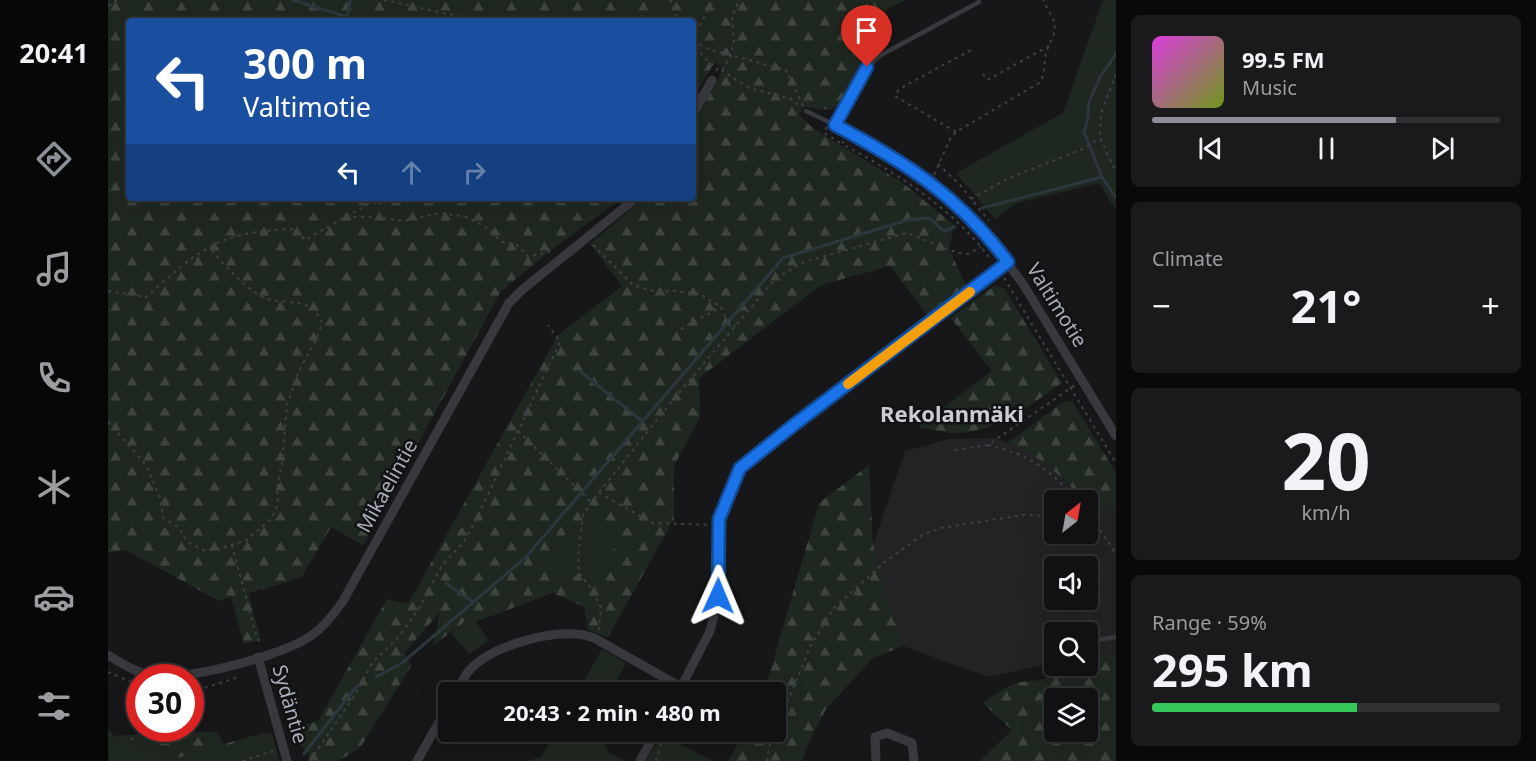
<!DOCTYPE html>
<html lang="en">
<head>
<meta charset="utf-8">
<style>
	body { margin:0; font-family:"Noto Sans",sans-serif; background:#1a1a1c; color:#f1f3f6; height:100vh; display:flex; flex-direction:column; font-size:22px; white-space:nowrap }
	* { box-sizing:border-box; margin:0 }
	p { font-size:20px; color:#9c9da0 }
	.icon { flex:none; width:33px; height:33px; fill:none; stroke:currentColor; stroke-width:2; stroke-linecap:round; stroke-linejoin:round }
	.map { position:relative; flex:1; overflow:hidden }
	.panel { display:flex; flex-direction:column; gap:15px; padding:15px; background:#09090a; width:420px }
	.panel>* { flex:none }
	.top-card { position:absolute; left:18px; top:18px; width:570px; height:183px; border-radius:6px; box-shadow:0 6px 24px #0002,0 0 0 2px #303133; background:#1a4fa0; color:#fff; overflow:hidden }
	.needle { width:39px; rotate:31deg }
	.buttons { position:absolute; left:936px; top:490px; display:grid; gap:12px }
	.buttons a { display:grid; place-items:center; width:54px; height:54px; border-radius:6px; background:#111113; box-shadow:0 6px 24px #0002,0 0 0 2px #303133; font-size:30px }
	.speed { position:absolute; left:18px; top:664px; display:flex; gap:12px; font-size:30px; font-weight:700; text-align:center }
	.speed>* { display:grid; place-content:center; width:78px; height:78px; border-radius:50%; background:#111113; box-shadow:0 6px 24px #0002,0 0 0 2px #303133; line-height:1 }
	.speed .limit { border:9px solid #d22; background:#fff; color:#111 }
	.pin { position:absolute; display:grid; place-items:center; width:51px; height:51px; color:#fff; margin:-62px -26px; border-radius:50% 50% 50% 0; rotate:-45deg; box-shadow:0 0 6px #0007 }
	.pin .icon { rotate:45deg }
	.me { position:absolute; width:66px; margin:-33px; rotate:1deg; stroke-linejoin:round; filter:drop-shadow(0 0 4px #0008) }
	.turn { display:flex; align-items:center; gap:21px; height:126px; padding:0 18px; font-size:27px }
	.turn .icon { width:78px; height:78px; stroke-width:2.5 }
	.turn b { display:block; font-size:42px; line-height:51px }
	.lanes { display:flex; align-items:center; height:57px; padding:0 18px; background:#0003; justify-content:center; gap:30px; direction:ltr }
	.lanes .off { opacity:.35 }
	.big { font-size:45px; font-weight:700; line-height:1.1 }
	.panel .tile { flex:1; display:flex; flex-direction:column; justify-content:center; gap:9px; min-width:0; padding:0 21px; border-radius:9px; background:#1a1a1c }
	.panel .dial { align-items:center; gap:0 }
	.dial b { font-size:78px; line-height:1 }
	.song { display:flex; align-items:center; gap:18px }
	.cover { width:72px; height:72px; border-radius:9px; background:linear-gradient(135deg,hsl(300 70% 55%),hsl(80 70% 35%)) }
	.played { height:6px; border-radius:3px; background:linear-gradient(90deg,#8c9099 70%,#303133 70%) }
	.keys { display:flex; justify-content:space-around; direction:ltr }
	.heat { display:flex; justify-content:space-between; align-items:center; font-size:33px; direction:ltr }
	.charge { height:9px; border-radius:4px; background:linear-gradient(90deg,#34c759 59%,#303133 0) }
	.trip { position:absolute; left:330px; top:682px; width:348px; height:60px; border-radius:6px; background:#111113; box-shadow:0 6px 24px #0002,0 0 0 2px #303133; font-weight:700; line-height:60px; text-align:center }
	main { display:flex; flex:1; min-height:0 }
	.tabs { display:flex; flex-direction:column; width:108px; justify-content:space-around; align-items:center; background:#070708; color:#9c9da0 }
	.tabs .icon { width:42px; height:42px }
	.tabs .selected { color:#8c9099 }
	.tabs b { font-size:27px; color:#f1f3f6 }
	.map>svg:first-child { display:block }
</style>
</head>
<body>
<main>
<nav class="tabs">
<b>20:41</b>
<svg class="icon selected" aria-label="directions" viewBox="0 0 24 24"><path d="M12 3l9 9-9 9-9-9zM9 14v-3h6M13 9l2 2-2 2"/></svg>
<svg class="icon" aria-label="music" viewBox="0 0 24 24"><path d="M9 18V5l10-2v13"/><circle cx="6" cy="18" r="3"/><circle cx="16" cy="16" r="3"/></svg>
<svg class="icon" aria-label="phone" viewBox="0 0 24 24"><path d="M5 4h4l2 5-3 2q2 4 5 5l2-3 5 2v4C11 20 4 13 5 4z"/></svg>
<svg class="icon" aria-label="climate" viewBox="0 0 24 24"><path d="M12 3v18M4 7l16 10M4 17L20 7"/></svg>
<svg class="icon" aria-label="car" viewBox="0 0 24 24"><path d="M5 17H2v-5l4-1 3-4h7l3 4 3 1v5h-3M9 17h6M6 11h13"/><circle cx="7" cy="17" r="2"/><circle cx="17" cy="17" r="2"/></svg>
<svg class="icon" aria-label="filters" viewBox="0 0 24 24"><path d="M4 7h16M4 17h16"/><circle cx="9" cy="7" r="2"/><circle cx="15" cy="17" r="2"/></svg>
</nav>
<div class="map">
<svg width="1008" height="761" viewBox="0 0 1008 761">
	<defs>
		<pattern id="forest-firs" width="22" height="20" patternUnits="userSpaceOnUse" patternTransform="scale(1.5)"><rect width="22" height="20" fill="#1f2820"/><path d="M5 1l3.5 6h-7zM16 11l3.5 6h-7z" fill="#3d453e"/></pattern>
	</defs>
	<rect width="100%" height="100%" fill="#171719"/>
	<path fill="#232326" fill-rule="evenodd" d="M 886,438 L 911,447 L 933,458 L 949,472 L 977,501 L 946,501 L 946,534 L 980,534 L 980,503 L 982,506 L 1008,510 L 1008,652 L 980,657 L 980,633 L 946,633 L 946,663 L 880,677 L 795,646 L 774,580 L 765,545 L 797,451 L 842,439 ZM 946,567 L 980,567 L 980,600 L 946,600 Z"/>
	<path fill="url(#forest-firs)" fill-rule="evenodd" d="M 0,0 L 797,0 L 751,25 L 759,56 L 752,58 L 752,67 L 731,104 L 723,110 L 696,107 L 691,115 L 707,130 L 795,183 L 846,225 L 841,249 L 858,285 L 819,315 L 782,266 L 713,285 L 591,378 L 592,418 L 566,466 L 566,519 L 500,637 L 480,630 L 476,607 L 445,593 L 345,630 L 325,646 L 332,612 L 296,653 L 303,666 L 252,748 L 230,761 L 201,761 L 200,753 L 180,730 L 210,721 L 279,599 L 300,604 L 450,335 L 514,286 L 482,244 L 536,198 L 585,198 L 585,124 L 616,68 L 606,63 L 585,99 L 585,21 L 21,21 L 21,198 L 514,198 L 442,251 L 393,291 L 255,545 L 223,527 L 193,578 L 140,593 L 153,640 L 136,644 L 123,597 L 111,601 L 18,550 L 0,553 ZM 463,527 L 497,569 L 471,573 L 439,554 L 453,540 Z
		M 886,286 L 896,288 L 954,383 C 922,405 892,430 852,433 C 839,434 823,429 810,427 L 884,371 L 843,318 Z
		M 964,401 L 1008,473 L 1008,510 L 982,506 L 980,501 L 977,501 C 952,475 934,456 899,443 L 954,403 Z
		M 761,465 L 765,545 L 774,580 L 795,646 L 765,658 L 718,709 L 700,744 L 694,761 L 620,761 L 637,732 L 668,732 L 668,693 L 656,693 L 711,503 Z
		M 1008,652 L 1008,761 L 872,761 L 904,730 L 875,703 C 885,695 897,687 909,683 C 925,678 941,686 953,666 L 980,666 L 980,657 ZM 946,699 L 980,699 L 980,732 L 946,732 Z
		M 0,728 L 6,736 L 39,734 L 39,740 L 55,733 L 109,732 L 116,744 L 159,732 L 167,761 L 51,761 L 9,739 L 0,754 Z"/>
	<path fill="#1f2820" d="M 995,0 L 1008,0 L 1008,210 L 991,183 L 909,203 L 887,219 L 848,173 L 955,113 Z
		M 489,523 L 508,534 L 505,552 L 497,569 L 471,573 L 463,579 L 450,574 L 439,554 L 453,540 L 463,527 Z
		M 364,615 L 380,640 L 362,654 L 343,633 Z
		M 494,649 L 518,663 L 502,693 L 469,693 Z
		M 447,732 L 494,732 L 500,752 L 516,761 L 419,761 L 433,757 Z
		M 164,733 L 171,761 L 0,761 C 0,751 6,740 15,736 L 69,758 Z
		M 554,734 L 555,735 L 604,761 L 538,761 Z"/>
	<g fill="none" stroke-linecap="round" stroke-linejoin="round">
		<path stroke="#2c363e" stroke-width="3" d="M 185,0 L 239,17 L 242,0
			M 994,177 L 976,132 L 980,118 L 981,102 L 992,77 L 1008,54
			M 874,208 L 994,177 L 1008,198
			M 473,372 L 534,421
			M 338,583 L 365,602
			M 268,677 L 294,663 L 418,557 L 675,258 L 800,220 L 821,218 L 836,231 L 847,227
			M 196,754 L 247,688 L 252,685"/>
		<path stroke="#3e4046" stroke-width="2" stroke-dasharray="3 4.5" stroke-linecap="butt" d="M 276,0 L 363,19 L 384,17 L 395,21
			M 562,0 L 570,21
			M 0,6 L 9,0
			M 489,21 L 502,18 L 514,21
			M 518,21 L 535,16 L 546,21
			M 585,39 L 605,0
			M 585,40 L 600,49 L 678,70 L 695,106
			M 585,40 L 595,57 L 610,68
			M 758,58 L 754,22 L 760,0
			M 614,70 L 623,55 L 626,41 L 624,17 L 631,0
			M 608,71 L 610,68 L 641,88 L 683,99 L 693,107
			M 875,74 L 879,80 L 941,46
			M 1008,74 L 993,113 L 992,138 L 1008,172
			M 719,127 L 716,133 L 734,144
			M 848,132 L 787,96 L 791,89 L 863,50
			M 736,141 L 734,144 C 790,174 846,209 884,261
			M 830,164 L 852,185 L 881,221
			M 826,175 L 842,139 L 848,132 L 931,83 L 935,76 L 938,52 L 946,34 L 947,23 L 935,0
			M 863,199 L 899,179 L 977,148 L 992,138
			M 238,217 L 268,217 L 296,221 L 333,213 L 358,217 L 376,226 L 394,242 L 411,246 L 420,257 L 447,250
			M 485,245 L 525,285 L 549,292 L 567,291 L 592,294 L 613,307 L 618,319 L 627,326
			M 896,278 L 1008,463
			M 0,291 L 38,297 C 58,280 77,261 100,248 C 125,233 158,230 186,229 L 197,240 L 264,202 L 271,205 L 278,198
			M 573,329 L 613,307
			M 0,422 L 38,465 L 53,500 L 55,518 L 70,527 L 80,542 L 97,551 L 110,549 L 139,540 L 164,518 L 170,504 L 169,490 L 174,462 L 179,405 L 191,371 L 209,338 L 214,323 C 212,319 209,313 206,310 C 193,298 165,306 148,293 C 129,280 116,264 101,247
			M 410,431 L 483,502
			M 880,445 C 923,455 941,469 970,501
			M 847,450 L 880,445 L 967,385
			M 491,493 L 545,523 L 603,525
			M 980,511 L 1008,554
			M 980,524 L 991,527
			M 124,545 L 148,635 L 153,646
			M 491,630 L 493,607 L 482,587 L 471,573 L 470,557 L 475,515 L 489,495 L 564,401 L 668,278 L 696,262 L 799,233 L 850,253 L 860,254 L 873,247
			M 0,672 L 32,686
			M 82,690 L 96,688 L 131,677
			M 668,730 L 702,647 L 725,609 L 779,560 L 816,534 L 833,528 L 915,515 L 946,516
			M 134,761 L 165,751
			M 202,761 L 250,690 L 264,663 L 290,638 L 311,608 L 335,564 L 354,544 L 367,522 L 452,342 L 440,325
			M 548,761 L 553,744
			M 659,761 L 661,747 L 667,732"/>
		<path stroke="#38393f" stroke-width="4.5" d="M 759,67 L 773,55 L 871,2
			M 698,111 L 727,125
			M 980,641 L 1008,637"/>
		<path stroke="#38393f" stroke-width="9" d="M 759,67 L 727,125 L 783,155 L 822,182 L 874,229 L 915,284 L 1008,436
			M 585,114 L 604,80
			M 0,655 C 14,664 29,673 46,676 C 78,681 178,655 204,635 C 217,626 226,614 235,601 L 401,303 L 414,290 L 528,198
			M 150,657 L 179,761
			M 348,693 C 352,686 355,678 360,672 C 380,647 436,632 468,634 C 474,634 480,636 486,638 L 573,687
			M 570,693 L 602,631 L 611,596 L 611,519 L 632,468 L 900,262
			M 309,761 L 340,706
			M 532,761 L 548,732
			M 768,761 L 767,737 L 779,733 L 804,743 L 806,761"/>
	</g>
	<g fill="none" stroke-linecap="round" stroke-linejoin="round">
		<defs>
			<path id="route" d="M 610,596 L 611,519 L 632,468 L 687,424 L 900,262 C 850,196 799,163 727,125 L 759,67"/>
		</defs>
		<use href="#route" stroke="#114b97" stroke-width="15"/>
		<use href="#route" stroke="#1a73e8" stroke-width="10"/>
		<path stroke="#f59e0b" stroke-width="10" d="M 740,384 L 862,292"/>
	</g>
	<g text-anchor="middle" stroke-width="5" stroke-linejoin="round" paint-order="stroke">
		<g font-size="20" fill="#a9aeba" stroke="#121214">
			<text transform="translate(949 305) rotate(58)" y="7">Valtimotie</text>
			<text transform="translate(279 486) rotate(-61)" y="7">Mikaelintie</text>
			<text transform="translate(182 704) rotate(74)" y="7">Sydäntie</text>
		</g>
		<g font-size="22" font-weight="bold" fill="#cacdd6" stroke="#121214">
			<text x="844" y="422">Rekolanmäki</text>
		</g>
	</g>
</svg>
<div class="buttons">
<a><svg class="needle" viewBox="-14 -14 28 28"><path d="M0-13l5 13h-10z" fill="#e53935"/><path d="M0 13l5-13h-10z" fill="#9c9da0"/></svg></a>
<a><svg class="icon" aria-label="sound" viewBox="0 0 24 24"><path d="M4 9h4l5-4v14l-5-4H4zM17 9q2 3 0 6"/></svg></a>
<a><svg class="icon" aria-label="search" viewBox="0 0 24 24"><circle cx="10" cy="10" r="6"/><path d="M15 15l6 6"/></svg></a>
<a><svg class="icon" aria-label="layers" viewBox="0 0 24 24"><path d="M12 4l9 5-9 5-9-5zM3 14l9 5 9-5"/></svg></a>
</div>
<div class="speed"><div class="limit">30</div></div>
<div class="pin" style="left:759px;top:67px;background:#d93025"><svg class="icon" aria-label="arrive" viewBox="0 0 24 24"><path d="M6 21V4h12l-3 4 3 4H6"/></svg></div>
<svg class="me" style="left:610px;top:596px" viewBox="-20 -20 40 40"><path d="M0-17L14 15 0 8-14 15z" fill="#1a73e8" stroke="#fff" stroke-width="4"/></svg>
<div class="trip">20:43 · 2 min · 480 m</div>
<div class="top-card">
<div class="turn"><svg class="icon" aria-label="left" viewBox="0 0 24 24"><path d="M17 20v-9H6M10 6l-5 5 5 5"/></svg><div><b>300 m</b>Valtimotie</div></div>
<div class="lanes"><svg class="icon" aria-label="left" viewBox="0 0 24 24"><path d="M17 20v-9H6M10 6l-5 5 5 5"/></svg><svg class="icon off" aria-label="ahead" viewBox="0 0 24 24"><path d="M12 20V5M6 11l6-6 6 6"/></svg><svg class="icon off" aria-label="right" viewBox="0 0 24 24"><path d="M7 20v-9h11M14 6l5 5-5 5"/></svg></div>
</div>
</div>
<section class="panel">
<div class="tile">
<div class="song"><i class="cover"></i><div><b>99.5 FM</b><p>Music</p></div></div>
<div class="played"></div>
<div class="keys"><svg class="icon" aria-label="previous" viewBox="0 0 24 24"><path d="M18 5L8 12l10 7zM5 5v14"/></svg><svg class="icon" aria-label="pause" viewBox="0 0 24 24"><path d="M8 5v14M16 5v14"/></svg><svg class="icon" aria-label="next" viewBox="0 0 24 24"><path d="M6 5l10 7-10 7zM19 5v14"/></svg></div>
</div>
<div class="tile"><p>Climate</p>
<div class="heat"><a>−</a><b class="big">21°</b><a>+</a></div>
</div>
<div class="tile dial"><b>20</b><p>km/h</p></div>
<div class="tile"><p>Range · 59%</p><b class="big">295 km</b><div class="charge"></div></div>
</section>
</main>
</body>
</html>
